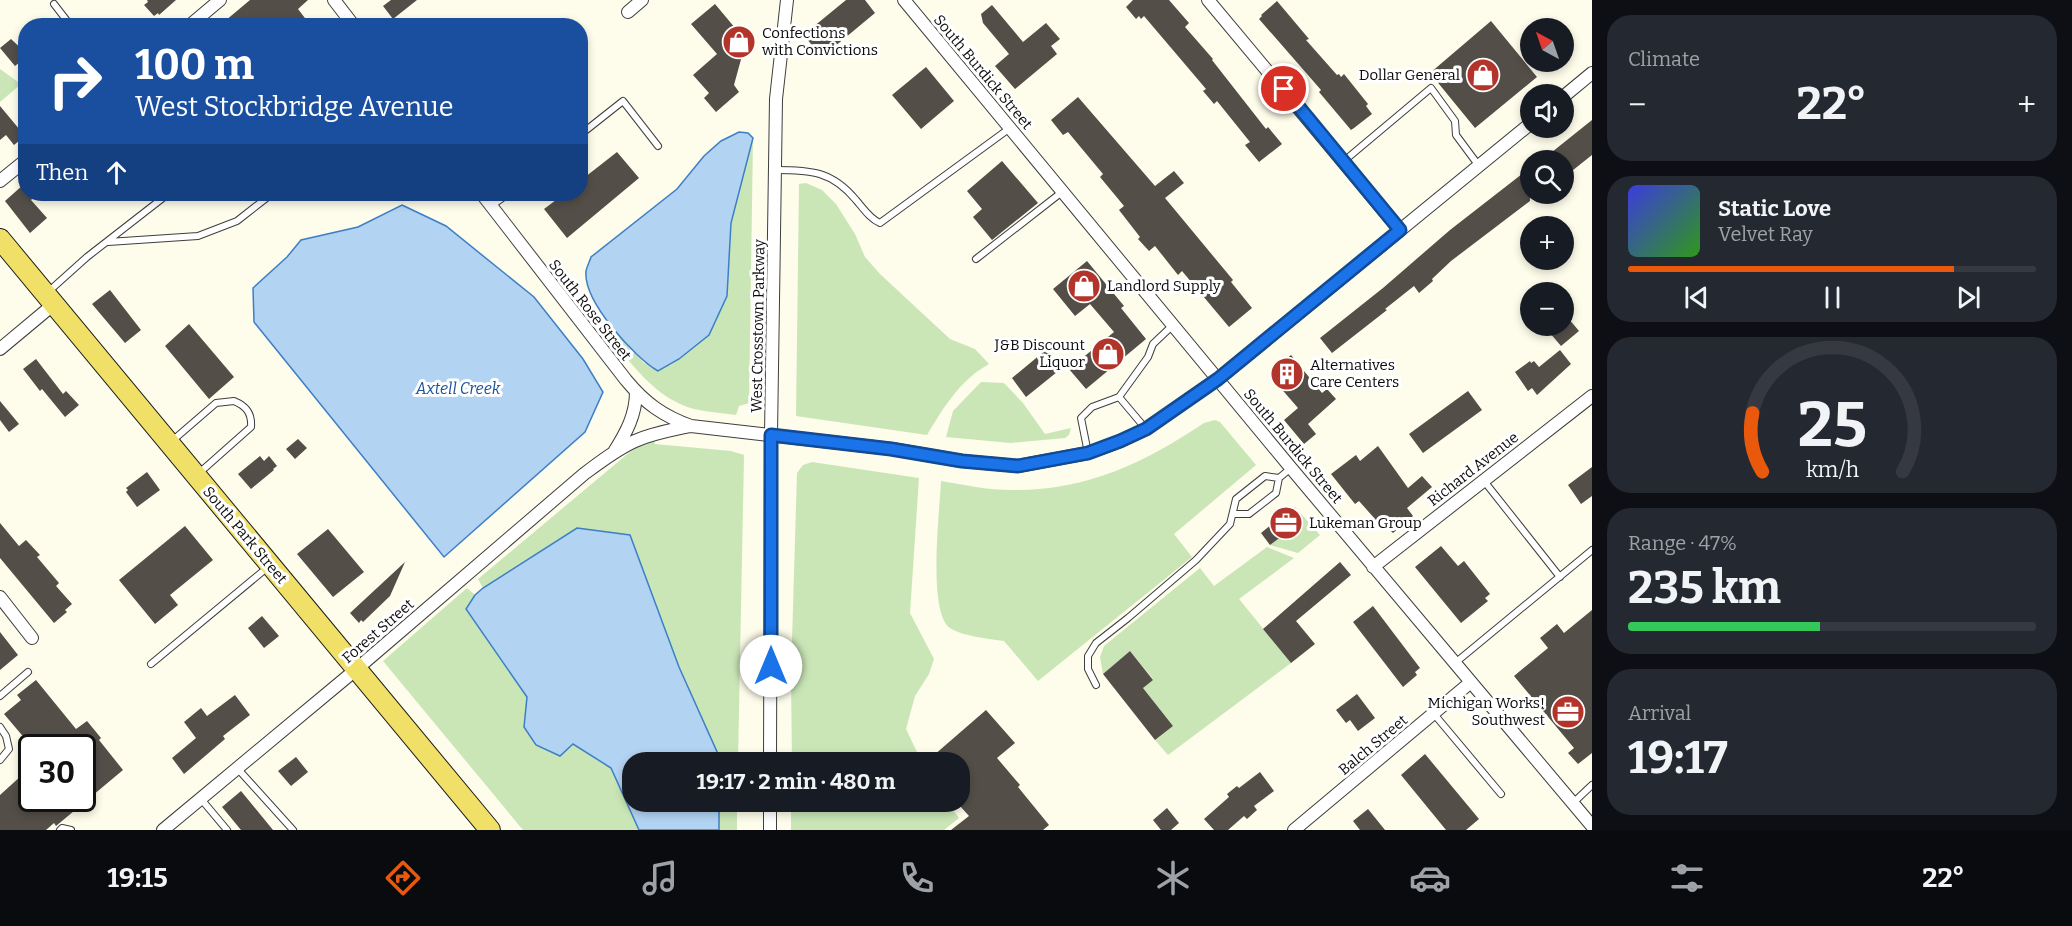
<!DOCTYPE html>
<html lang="en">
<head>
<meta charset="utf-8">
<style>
	body { margin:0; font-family:Bitter,serif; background:#242831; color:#f1f3f6; height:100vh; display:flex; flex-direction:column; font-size:22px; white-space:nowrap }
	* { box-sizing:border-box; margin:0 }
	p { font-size:20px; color:#9ea1a6 }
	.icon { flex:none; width:33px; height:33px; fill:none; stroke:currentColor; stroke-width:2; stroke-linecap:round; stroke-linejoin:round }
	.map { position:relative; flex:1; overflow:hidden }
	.side { display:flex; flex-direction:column; gap:15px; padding:15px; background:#0d0f14; width:480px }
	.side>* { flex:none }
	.top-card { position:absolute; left:18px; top:18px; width:570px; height:183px; border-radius:24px; box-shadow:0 3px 9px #0003; background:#1a4fa0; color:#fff; overflow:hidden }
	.needle { width:39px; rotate:320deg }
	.buttons { position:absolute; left:1520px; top:18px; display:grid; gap:12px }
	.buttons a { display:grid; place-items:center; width:54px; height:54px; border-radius:50%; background:#171b24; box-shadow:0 3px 9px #0003; font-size:30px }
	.speed { position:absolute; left:18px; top:734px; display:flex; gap:12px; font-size:30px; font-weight:700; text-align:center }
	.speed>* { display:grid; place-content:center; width:78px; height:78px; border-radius:50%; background:#171b24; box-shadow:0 3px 9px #0003; line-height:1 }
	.speed .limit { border:3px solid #111; border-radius:9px; background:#fff; color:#111 }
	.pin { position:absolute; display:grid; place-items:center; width:51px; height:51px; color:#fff; margin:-26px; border:3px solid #fff; border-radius:50%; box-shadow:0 2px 6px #0007 }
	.me { position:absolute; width:66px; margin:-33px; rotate:0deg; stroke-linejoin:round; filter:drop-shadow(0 0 4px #0008) }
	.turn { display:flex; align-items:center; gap:21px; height:126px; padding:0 18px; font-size:27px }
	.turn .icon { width:78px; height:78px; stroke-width:2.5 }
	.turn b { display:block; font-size:42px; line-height:51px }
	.then { display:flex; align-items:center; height:57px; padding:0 18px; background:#0003; gap:12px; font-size:22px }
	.big { font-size:45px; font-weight:700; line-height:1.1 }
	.side .card { flex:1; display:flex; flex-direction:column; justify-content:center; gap:9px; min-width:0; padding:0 21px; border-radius:24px; background:#242831 }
	.side .dial { align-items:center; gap:0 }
	.dial svg { height:156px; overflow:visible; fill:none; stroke:#363941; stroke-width:7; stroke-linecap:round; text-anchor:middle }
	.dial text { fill:#f1f3f6; stroke:none }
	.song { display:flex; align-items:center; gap:18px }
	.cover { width:72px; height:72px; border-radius:9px; background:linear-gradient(135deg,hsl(240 70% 55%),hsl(110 70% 35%)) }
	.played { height:6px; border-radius:3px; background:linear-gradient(90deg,#ea580c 80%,#363941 80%) }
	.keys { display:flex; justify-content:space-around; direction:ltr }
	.heat { display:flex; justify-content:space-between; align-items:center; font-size:33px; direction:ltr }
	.charge { height:9px; border-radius:4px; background:linear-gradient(90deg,#34c759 47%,#363941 0) }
	.trip { position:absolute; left:622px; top:752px; width:348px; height:60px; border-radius:24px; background:#171b24; box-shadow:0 3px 9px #0003; font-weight:700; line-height:60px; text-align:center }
	.tabs { display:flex; height:96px; justify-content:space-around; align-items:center; background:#090b0e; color:#9ea1a6 }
	.tabs .icon { width:42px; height:42px }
	.tabs .on { color:#ea580c }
	.tabs b { font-size:27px; color:#f1f3f6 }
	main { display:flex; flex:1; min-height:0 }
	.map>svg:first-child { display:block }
</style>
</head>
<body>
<main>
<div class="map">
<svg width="1592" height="830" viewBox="0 0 1592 830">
	<rect width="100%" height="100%" fill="#fefcea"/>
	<path fill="#cae6b7" d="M 0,69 L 21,84 L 0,102 Z
		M 753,138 L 749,403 L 739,406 L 736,415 C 723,413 708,412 694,409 C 657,399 635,368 612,340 L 618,333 L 644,363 L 670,365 L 709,335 L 727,296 L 731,223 Z
		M 806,183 L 822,190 L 836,204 L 855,234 L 865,257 L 880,274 L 950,339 L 975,349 L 989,364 C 960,380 944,407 927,435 L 796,416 L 799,184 Z
		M 981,382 L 1004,383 L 1023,403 L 1045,434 L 1071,428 L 1069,435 L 1065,438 L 1011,443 L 946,437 L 953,411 Z
		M 1215,420 L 1220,422 L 1256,465 L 1174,534 L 1192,557 L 1038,681 L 1004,641 C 989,639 962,636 950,628 C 927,612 940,509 941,481 C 964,485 988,490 1011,490 C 1085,491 1143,464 1204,423 Z
		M 654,439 L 655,444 L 731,451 L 744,455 L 738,762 L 718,762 L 718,754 L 679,667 L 577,528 L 483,588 L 478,579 L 637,446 Z
		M 812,462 L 919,478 L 910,613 L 934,659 L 929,674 L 915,696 L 906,729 L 918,754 L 925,762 L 792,762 L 791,675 L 797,473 L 803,465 Z
		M 1295,507 L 1320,535 L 1298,553 L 1270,545 L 1288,531 L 1298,531 L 1301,528 L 1292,516 L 1292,510 Z
		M 1267,547 L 1294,558 L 1239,599 L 1291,663 L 1168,755 L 1155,740 L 1173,726 L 1143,688 L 1153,679 L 1130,651 L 1103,674 L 1100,657 L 1104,646 L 1200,568 L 1214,586 Z
		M 467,588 L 475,595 L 466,610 L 527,697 L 524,727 L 572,744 L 611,768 L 639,830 L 523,830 L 383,661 Z
		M 719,801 L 737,801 L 737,830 L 719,830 Z
		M 791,801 L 946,801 L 959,818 L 944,830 L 791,830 Z"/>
	<path fill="#b2d3f2" stroke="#3d7fc6" stroke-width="1.5" d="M 739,132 L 748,133 L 753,138 L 731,223 L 727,296 L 709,335 L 679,359 L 658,371 C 634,357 583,301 586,271 C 587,266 590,261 591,257 L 677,189 L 704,156 L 721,141 Z
		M 402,205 L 446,226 L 534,297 L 583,359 L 603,392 L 585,432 L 444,557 L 254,322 L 253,288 L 287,257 L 301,240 L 358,227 Z
		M 577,528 L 630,535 L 679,667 L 718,754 L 718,762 L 633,762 L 633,801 L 719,801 L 719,830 L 639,830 L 611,768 L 573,744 L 560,756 L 536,745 L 524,727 L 527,697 L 466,609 L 475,595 L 483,588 Z"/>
	<path fill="#534e48" d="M 147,0 L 176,0 L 159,15 L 158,13 L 154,16 L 144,5 L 148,2 Z
		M 250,0 L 308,0 L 298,9 L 311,26 L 219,26 Z
		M 391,0 L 417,0 L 393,19 L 383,6 Z
		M 846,0 L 865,0 L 875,13 L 822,57 L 806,38 L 807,32 Z
		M 1133,0 L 1169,0 L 1189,23 L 1185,27 L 1213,59 L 1212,60 L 1266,129 L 1268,127 L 1282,144 L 1259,162 L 1245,145 L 1250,142 L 1217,101 L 1214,104 L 1203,91 L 1206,89 L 1144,16 L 1141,19 L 1139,16 L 1136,19 L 1126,7 Z
		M 1277,1 L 1309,39 L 1306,40 L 1337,75 L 1339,74 L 1341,77 L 1344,74 L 1368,104 L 1366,106 L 1372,114 L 1354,128 L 1351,130 L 1319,92 L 1321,90 L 1259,19 L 1262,16 L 1261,15 Z
		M 715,4 L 746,41 L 734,85 L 739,92 L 716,112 L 704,98 L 709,93 L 693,75 L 717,54 L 691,24 Z
		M 992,5 L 1023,42 L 1046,23 L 1060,39 L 1051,46 L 1057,54 L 1015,89 L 995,66 L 1009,54 L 983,23 L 981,14 Z
		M 1491,21 L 1537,77 L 1475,128 L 1430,73 Z
		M 11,39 L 26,53 L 26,57 L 15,66 L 0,48 Z
		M 926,67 L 954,101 L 921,129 L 892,95 Z
		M 1078,97 L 1155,186 L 1174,171 L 1184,183 L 1165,198 L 1233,280 L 1231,282 L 1252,308 L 1229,327 L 1182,271 L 1178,275 L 1155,246 L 1149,251 L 1138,239 L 1140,237 L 1119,210 L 1124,206 L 1100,177 L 1103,174 L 1068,132 L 1063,135 L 1051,120 Z
		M 0,106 L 25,136 L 14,145 L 6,135 L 0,140 Z
		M 1592,120 L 1592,155 L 1563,178 L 1563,160 L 1542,160 Z
		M 617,152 L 639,178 L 567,238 L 544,209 L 564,194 L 580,194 L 580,181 Z
		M 1002,161 L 1038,203 L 992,240 L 973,217 L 982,209 L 967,191 Z
		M 1522,174 L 1530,184 L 1530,201 L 1451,261 L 1432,279 L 1433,281 L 1419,293 L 1414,286 L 1385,309 L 1387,310 L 1332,353 L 1320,338 L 1383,288 L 1450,230 Z
		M 23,185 L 26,194 L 31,194 L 34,197 L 31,200 L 47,218 L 30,233 L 5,201 Z
		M 1087,261 L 1124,306 L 1121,308 L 1146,339 L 1086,389 L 1069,369 L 1114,332 L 1090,304 L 1075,316 L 1053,289 Z
		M 110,290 L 141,330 L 125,343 L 92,304 Z
		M 1563,312 L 1579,331 L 1561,346 L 1544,326 L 1563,326 Z
		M 189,324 L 234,377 L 209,399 L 165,346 Z
		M 1047,349 L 1062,368 L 1026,397 L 1012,378 Z
		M 1560,350 L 1571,364 L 1537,395 L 1532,388 L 1528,391 L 1515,372 L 1530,361 L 1531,363 L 1534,361 L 1539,367 Z
		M 1291,355 L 1322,393 L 1327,389 L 1336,399 L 1308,424 L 1316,434 L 1304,444 L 1284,420 L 1298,408 L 1272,378 L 1275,376 L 1271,372 Z
		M 36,359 L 63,394 L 66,391 L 79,405 L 65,417 L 42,389 L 40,391 L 23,369 Z
		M 1468,391 L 1482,410 L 1423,453 L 1409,434 Z
		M 0,401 L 19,424 L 9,432 L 0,420 Z
		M 298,439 L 307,448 L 295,459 L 286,449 Z
		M 1378,446 L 1408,488 L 1422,476 L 1432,487 L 1407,508 L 1413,516 L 1393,533 L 1386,526 L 1383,528 L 1359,501 L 1355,504 L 1331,474 L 1356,455 L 1360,461 Z
		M 260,456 L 264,461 L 269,456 L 277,466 L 273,469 L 274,470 L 251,489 L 238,474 Z
		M 1592,467 L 1592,496 L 1581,504 L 1568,485 Z
		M 147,472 L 160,490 L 137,507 L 126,492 L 128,490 L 126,488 Z
		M 1284,514 L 1294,527 L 1270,545 L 1261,533 Z
		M 0,523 L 19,546 L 26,540 L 40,555 L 37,557 L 59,583 L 56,586 L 72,604 L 65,610 L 67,612 L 54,623 L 0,558 Z
		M 185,526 L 213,560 L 170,595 L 178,605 L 155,624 L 119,580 Z
		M 328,529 L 364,572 L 333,597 L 297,554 Z
		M 1441,546 L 1458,566 L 1464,561 L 1490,594 L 1485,598 L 1488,601 L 1461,623 L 1415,567 Z
		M 405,562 L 390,596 L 363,622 L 361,620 L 359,623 L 350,613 Z
		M 1340,562 L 1351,575 L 1296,621 L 1315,644 L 1291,663 L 1263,629 Z
		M 1373,606 L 1420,668 L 1415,672 L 1417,675 L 1403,687 L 1353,622 Z
		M 1592,610 L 1592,753 L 1578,764 L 1568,753 L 1574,748 L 1514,676 L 1548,648 L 1540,638 L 1557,624 L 1564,633 Z
		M 262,616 L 279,636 L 264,648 L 248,628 Z
		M 0,632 L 18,655 L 0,670 Z
		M 1130,651 L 1153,680 L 1143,688 L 1173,726 L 1155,740 L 1103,674 Z
		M 36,680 L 76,729 L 87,721 L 101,738 L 99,740 L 123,770 L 56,826 L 54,823 L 46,830 L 0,830 L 0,795 L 32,766 L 32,798 L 82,798 L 82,747 L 32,747 L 4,714 L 21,700 L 17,695 Z
		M 1357,694 L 1375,718 L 1358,731 L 1350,720 L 1346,723 L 1336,710 Z
		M 235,695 L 250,715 L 223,736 L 225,739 L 184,774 L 172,758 L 196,738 L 184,722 L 201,708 L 207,716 Z
		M 986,710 L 1015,743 L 997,758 L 1020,785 L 1018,787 L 1049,825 L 1043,830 L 951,830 L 969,816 L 960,806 L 960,762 L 926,762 Z
		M 1425,754 L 1479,819 L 1466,830 L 1446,830 L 1401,775 Z
		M 296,757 L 308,772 L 291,786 L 278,771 Z
		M 1260,772 L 1274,791 L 1254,806 L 1257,810 L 1247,819 L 1244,816 L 1228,830 L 1214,830 L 1204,819 L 1229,797 L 1227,794 L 1237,786 L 1239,788 Z
		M 241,791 L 273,830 L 241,830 L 222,807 Z
		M 1167,808 L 1179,823 L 1171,830 L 1161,830 L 1153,820 Z
		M 1368,809 L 1385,830 L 1360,830 L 1353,821 Z"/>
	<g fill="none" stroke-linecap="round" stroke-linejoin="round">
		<defs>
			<path id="service" d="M 54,4 L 71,26
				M 580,135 L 623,101 L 658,146
				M 1344,161 L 1431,88 L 1455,121 L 1456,135 L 1479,166
				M 775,170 C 811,170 832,171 856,200 C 863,208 870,219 880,223 L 1010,128
				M 491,206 L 508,194
				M 108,242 L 198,236 L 237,221 L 269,196
				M 976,259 L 1062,192
				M 48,292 L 87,257 L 168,194
				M 1119,397 L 1146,429
				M 172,441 L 216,403 L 234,401 C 246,406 252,413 251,427 L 198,474
				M 1088,453 L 1081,418 L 1092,407 L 1119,397 L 1148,357 L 1153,344 L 1173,325
				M 1484,481 L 1560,577
				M 1233,514 L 1249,514 L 1276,493 L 1279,478
				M 1455,663 L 1592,550
				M 151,664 L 268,567
				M 1096,685 L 1088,669 L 1088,656 L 1096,643 L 1128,618 L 1196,560 L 1230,524 L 1236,499 L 1265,476 L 1279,478 L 1291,468
				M 0,696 L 28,672
				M 1434,714 L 1501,794
				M 0,727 L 6,736 L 9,749 L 0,760
				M 237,768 L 293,830
				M 201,799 L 227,830
				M 1573,803 L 1592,785
				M 60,830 L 62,828 L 71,830"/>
			<path id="minor" d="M 334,0 L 354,26
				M 904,0 L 1291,468 L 1592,826
				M 1208,0 L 1400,230
				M 628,12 L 642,0
				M 189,26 L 220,0
				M 1563,97 L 1592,73
				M 0,181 L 26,160
				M 482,194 L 626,380 C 645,403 663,416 691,426 L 892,449 L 962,461 L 1018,466 L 1088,453 L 1121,441 L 1146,429 L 1218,379 L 1530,124
				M 0,349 L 54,304
				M 614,452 C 626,433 636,415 636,392
				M 1373,567 L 1592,396
				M 0,597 L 32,638
				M 770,762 L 771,435 L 776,99 L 787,0
				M 163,830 L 359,667 L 584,474 C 600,462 617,449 635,441 C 653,433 672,430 690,426
				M 770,830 L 770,801
				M 1294,830 L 1471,682"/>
			<path id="primary" d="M 0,239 L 490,830"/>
		</defs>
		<use href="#service" stroke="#3e3e3e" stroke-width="8"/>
		<use href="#minor" stroke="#3e3e3e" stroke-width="14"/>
		<use href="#primary" stroke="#1c1c1c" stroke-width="22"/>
		<use href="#service" stroke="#fff" stroke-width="6"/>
		<use href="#minor" stroke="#fff" stroke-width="12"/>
		<use href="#primary" stroke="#f1e067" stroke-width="20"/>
	</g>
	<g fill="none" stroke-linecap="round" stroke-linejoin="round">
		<defs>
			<path id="route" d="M 771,666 L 771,435 L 891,449 L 962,461 L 1018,466 L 1088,453 L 1120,441 L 1146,429 L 1218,379 L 1400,230 L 1284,89"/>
		</defs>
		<use href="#route" stroke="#114b97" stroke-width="15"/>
		<use href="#route" stroke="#1a73e8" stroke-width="10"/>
	</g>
	<defs>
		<symbol id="shop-disc" viewBox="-11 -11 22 22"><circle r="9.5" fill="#b3342b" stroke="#fff"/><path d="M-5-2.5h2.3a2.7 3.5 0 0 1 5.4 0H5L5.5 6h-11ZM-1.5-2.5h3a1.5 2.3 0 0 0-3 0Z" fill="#fff"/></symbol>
		<symbol id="building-disc" viewBox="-11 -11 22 22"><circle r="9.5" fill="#b3342b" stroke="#fff"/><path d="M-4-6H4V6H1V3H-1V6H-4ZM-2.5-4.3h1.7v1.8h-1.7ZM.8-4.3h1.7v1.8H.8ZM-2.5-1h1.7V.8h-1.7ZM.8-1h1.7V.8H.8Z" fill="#fff"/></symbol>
		<symbol id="office-disc" viewBox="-11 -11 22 22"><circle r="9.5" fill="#b3342b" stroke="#fff"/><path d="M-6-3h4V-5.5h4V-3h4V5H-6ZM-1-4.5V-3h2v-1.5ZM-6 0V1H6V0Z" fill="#fff"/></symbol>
	</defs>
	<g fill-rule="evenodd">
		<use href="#shop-disc" x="720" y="23" width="38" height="38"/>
		<use href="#shop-disc" x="1464" y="56" width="38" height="38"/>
		<use href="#shop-disc" x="1065" y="267" width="38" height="38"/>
		<use href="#shop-disc" x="1089" y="335" width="38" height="38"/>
		<use href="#building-disc" x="1268" y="355" width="38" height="38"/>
		<use href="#office-disc" x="1267" y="504" width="38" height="38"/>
		<use href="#office-disc" x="1549" y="693" width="38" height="38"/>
	</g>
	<g text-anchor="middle" stroke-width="6" stroke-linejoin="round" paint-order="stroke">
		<g font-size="15" fill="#0b0b0b" stroke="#fff" text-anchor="start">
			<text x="762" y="38">Confections<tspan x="762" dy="17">with Convictions</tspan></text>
			<text x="1460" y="80" text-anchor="end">Dollar General</text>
			<text x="1107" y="291">Landlord Supply</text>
			<text x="1085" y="350" text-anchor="end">J&amp;B Discount<tspan x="1085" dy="17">Liquor</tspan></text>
			<text x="1310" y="370">Alternatives<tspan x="1310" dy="17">Care Centers</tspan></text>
			<text x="1309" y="528">Lukeman Group</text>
			<text x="1545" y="708" text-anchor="end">Michigan Works!<tspan x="1545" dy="17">Southwest</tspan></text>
		</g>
		<g font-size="15" fill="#0b0b0b" stroke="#fff">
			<text transform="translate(983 72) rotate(50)" y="5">South Burdick Street</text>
			<text transform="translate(590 310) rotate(52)" y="5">South Rose Street</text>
			<text transform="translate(758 326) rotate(-89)" y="5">West Crosstown Parkway</text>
			<text transform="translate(1293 446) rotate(50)" y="5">South Burdick Street</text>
			<text transform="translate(1473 469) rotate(-38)" y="5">Richard Avenue</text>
			<text transform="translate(245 535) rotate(50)" y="5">South Park Street</text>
			<text transform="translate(378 631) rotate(-41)" y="5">Forest Street</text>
			<text transform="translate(1373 745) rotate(-40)" y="5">Balch Street</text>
		</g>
		<g font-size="16" font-style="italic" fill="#1c5296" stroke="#fff">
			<text x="458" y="394">Axtell Creek</text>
		</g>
	</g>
</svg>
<div class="buttons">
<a><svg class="needle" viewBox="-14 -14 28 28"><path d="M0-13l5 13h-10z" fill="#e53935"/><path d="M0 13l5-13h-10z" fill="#9ea1a6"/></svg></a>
<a><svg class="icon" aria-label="sound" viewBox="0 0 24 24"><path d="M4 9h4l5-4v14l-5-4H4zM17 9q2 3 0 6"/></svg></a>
<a><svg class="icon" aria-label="search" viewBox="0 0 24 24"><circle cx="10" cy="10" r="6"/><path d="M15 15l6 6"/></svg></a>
<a>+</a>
<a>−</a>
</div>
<div class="speed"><div class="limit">30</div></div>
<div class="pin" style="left:1284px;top:89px;background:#d93025"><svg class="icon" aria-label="arrive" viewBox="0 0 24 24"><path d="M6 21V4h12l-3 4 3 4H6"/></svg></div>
<svg class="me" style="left:771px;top:666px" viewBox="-20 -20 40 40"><circle r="19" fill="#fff"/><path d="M0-13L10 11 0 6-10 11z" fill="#1a73e8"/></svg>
<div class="trip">19:17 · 2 min · 480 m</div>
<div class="top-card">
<div class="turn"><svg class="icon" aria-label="right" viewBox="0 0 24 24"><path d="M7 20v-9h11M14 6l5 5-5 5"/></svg><div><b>100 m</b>West Stockbridge Avenue</div></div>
<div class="then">Then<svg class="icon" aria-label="ahead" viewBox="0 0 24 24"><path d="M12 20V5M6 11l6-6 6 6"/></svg></div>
</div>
</div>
<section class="side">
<div class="card"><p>Climate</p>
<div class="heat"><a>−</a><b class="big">22°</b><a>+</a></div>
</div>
<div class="card">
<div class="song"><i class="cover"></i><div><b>Static Love</b><p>Velvet Ray</p></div></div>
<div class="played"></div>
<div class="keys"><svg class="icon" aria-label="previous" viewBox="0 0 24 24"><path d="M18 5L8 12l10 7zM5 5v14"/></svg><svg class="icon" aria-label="pause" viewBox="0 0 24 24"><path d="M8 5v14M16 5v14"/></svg><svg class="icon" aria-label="next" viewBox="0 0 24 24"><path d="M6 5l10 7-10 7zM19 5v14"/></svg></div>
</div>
<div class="card dial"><svg viewBox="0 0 100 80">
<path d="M14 69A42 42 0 1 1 86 69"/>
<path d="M14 69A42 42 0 0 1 9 39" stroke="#ea580c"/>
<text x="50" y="56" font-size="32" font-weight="700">25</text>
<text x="50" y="72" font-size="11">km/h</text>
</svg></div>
<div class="card"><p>Range · 47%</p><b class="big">235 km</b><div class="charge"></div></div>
<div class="card"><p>Arrival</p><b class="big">19:17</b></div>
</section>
</main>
<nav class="tabs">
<b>19:15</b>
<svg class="icon on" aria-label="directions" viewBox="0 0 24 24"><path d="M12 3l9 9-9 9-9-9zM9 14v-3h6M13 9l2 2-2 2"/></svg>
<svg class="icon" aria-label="music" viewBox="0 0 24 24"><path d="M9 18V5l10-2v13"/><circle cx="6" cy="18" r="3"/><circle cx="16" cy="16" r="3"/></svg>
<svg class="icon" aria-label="phone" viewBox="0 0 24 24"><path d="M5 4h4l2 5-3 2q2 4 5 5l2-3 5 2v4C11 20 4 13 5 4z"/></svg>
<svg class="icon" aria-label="climate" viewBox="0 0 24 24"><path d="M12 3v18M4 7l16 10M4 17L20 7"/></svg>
<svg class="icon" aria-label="car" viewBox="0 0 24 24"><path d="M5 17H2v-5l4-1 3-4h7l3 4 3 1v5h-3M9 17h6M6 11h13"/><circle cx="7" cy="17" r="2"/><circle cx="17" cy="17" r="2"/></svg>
<svg class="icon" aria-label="filters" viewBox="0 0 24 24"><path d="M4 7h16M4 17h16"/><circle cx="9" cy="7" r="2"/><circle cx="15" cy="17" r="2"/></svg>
<b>22°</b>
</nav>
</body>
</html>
